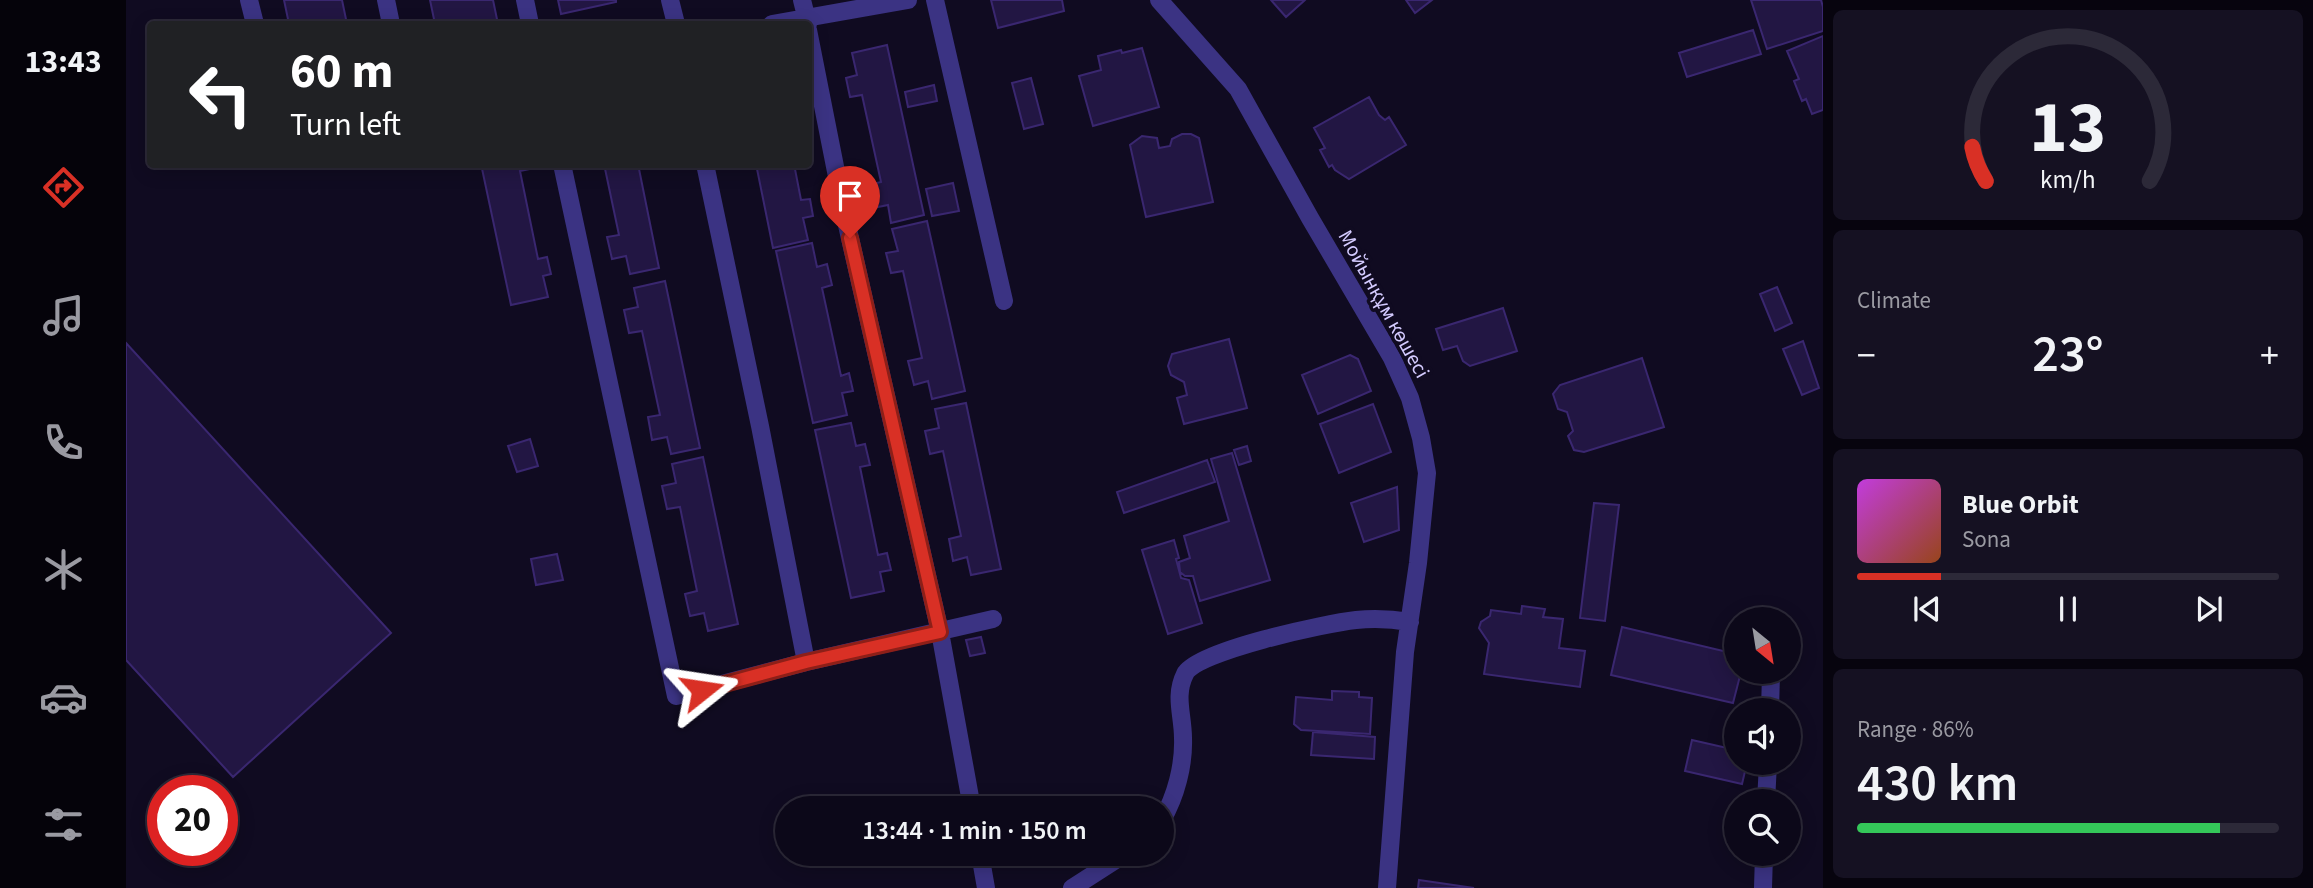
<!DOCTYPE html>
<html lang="en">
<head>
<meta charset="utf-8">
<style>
	body { margin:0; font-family:"Source Sans 3",sans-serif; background:#151122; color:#f1f3f6; height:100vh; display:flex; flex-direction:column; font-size:26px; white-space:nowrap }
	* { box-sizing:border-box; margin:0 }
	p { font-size:23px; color:#9a9aa2 }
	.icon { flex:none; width:38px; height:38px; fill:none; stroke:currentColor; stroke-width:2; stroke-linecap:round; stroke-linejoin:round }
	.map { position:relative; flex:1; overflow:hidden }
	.panel { display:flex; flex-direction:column; gap:10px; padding:10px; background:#07040e; width:490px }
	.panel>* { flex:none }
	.hud { position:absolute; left:21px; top:21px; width:665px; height:147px; border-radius:7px; box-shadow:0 4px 18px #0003,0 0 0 2px #2c2938; background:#202124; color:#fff; overflow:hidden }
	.needle { width:46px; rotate:150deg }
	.tools { position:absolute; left:1598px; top:607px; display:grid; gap:14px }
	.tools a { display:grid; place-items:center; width:77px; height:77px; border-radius:50%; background:#0c0819; box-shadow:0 4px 18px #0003,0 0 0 2px #2c2938; font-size:35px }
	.speed { position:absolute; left:21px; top:775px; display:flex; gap:14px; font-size:35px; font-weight:700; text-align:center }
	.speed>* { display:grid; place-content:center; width:91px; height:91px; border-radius:50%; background:#0c0819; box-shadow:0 4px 18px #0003,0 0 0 2px #2c2938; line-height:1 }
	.speed .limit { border:10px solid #d22; background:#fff; color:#111 }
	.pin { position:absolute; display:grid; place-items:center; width:60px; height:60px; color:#fff; margin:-72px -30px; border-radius:50% 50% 50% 0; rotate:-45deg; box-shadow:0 0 7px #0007 }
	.pin .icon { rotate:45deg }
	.me { position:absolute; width:77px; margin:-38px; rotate:75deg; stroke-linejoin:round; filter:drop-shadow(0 0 5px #0008) }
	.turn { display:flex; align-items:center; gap:24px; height:147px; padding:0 28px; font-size:32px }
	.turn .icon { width:91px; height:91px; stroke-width:2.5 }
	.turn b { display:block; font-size:49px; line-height:60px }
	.big { font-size:52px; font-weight:600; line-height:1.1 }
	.panel .tile { flex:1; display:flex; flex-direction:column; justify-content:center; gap:10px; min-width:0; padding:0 24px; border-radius:10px; background:#151122 }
	.panel .dial { align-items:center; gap:0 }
	.dial svg { height:182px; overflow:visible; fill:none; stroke:#2c2938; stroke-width:7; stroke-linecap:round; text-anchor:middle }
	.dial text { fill:#f1f3f6; stroke:none }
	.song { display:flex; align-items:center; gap:21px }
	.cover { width:84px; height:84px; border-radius:10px; background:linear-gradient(135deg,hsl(290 70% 55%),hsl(20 70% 35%)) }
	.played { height:7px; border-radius:4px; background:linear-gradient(90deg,#d93025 20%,#2c2938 20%) }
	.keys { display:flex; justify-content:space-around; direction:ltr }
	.heat { display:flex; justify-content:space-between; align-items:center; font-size:38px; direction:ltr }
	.charge { height:10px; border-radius:5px; background:linear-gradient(90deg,#34c759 86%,#2c2938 0) }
	.trip { position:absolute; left:649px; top:796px; width:399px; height:70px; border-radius:35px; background:#0c0819; box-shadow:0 4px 18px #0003,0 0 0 2px #2c2938; font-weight:600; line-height:70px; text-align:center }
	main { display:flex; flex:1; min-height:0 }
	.dock { display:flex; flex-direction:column; width:126px; justify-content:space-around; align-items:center; background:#05030a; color:#9a9aa2 }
	.dock .icon { width:49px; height:49px }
	.dock .current { color:#d93025 }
	.dock b { font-size:32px; color:#f1f3f6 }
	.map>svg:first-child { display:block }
</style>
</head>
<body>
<main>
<nav class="dock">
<b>13:43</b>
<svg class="icon current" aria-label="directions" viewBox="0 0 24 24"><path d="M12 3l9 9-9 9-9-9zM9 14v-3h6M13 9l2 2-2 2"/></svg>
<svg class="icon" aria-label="music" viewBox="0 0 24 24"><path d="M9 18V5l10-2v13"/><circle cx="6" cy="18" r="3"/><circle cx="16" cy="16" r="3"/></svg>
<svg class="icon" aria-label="phone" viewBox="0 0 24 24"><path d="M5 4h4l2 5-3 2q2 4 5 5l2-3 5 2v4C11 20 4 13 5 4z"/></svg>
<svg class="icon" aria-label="climate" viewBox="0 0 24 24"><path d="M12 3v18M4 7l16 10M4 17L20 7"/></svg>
<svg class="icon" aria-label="car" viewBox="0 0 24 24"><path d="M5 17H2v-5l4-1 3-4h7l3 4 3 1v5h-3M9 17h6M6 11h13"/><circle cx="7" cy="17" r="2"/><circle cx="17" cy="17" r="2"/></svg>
<svg class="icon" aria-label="filters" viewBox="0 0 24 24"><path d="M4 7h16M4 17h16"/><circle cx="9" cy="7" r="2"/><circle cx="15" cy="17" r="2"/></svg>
</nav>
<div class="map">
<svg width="1697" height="888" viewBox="0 0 1697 888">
	<rect width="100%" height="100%" fill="#100b21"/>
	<path fill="#221643" stroke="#3a2770" stroke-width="2" d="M 158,0 L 216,0 L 221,24 L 163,24 Z
		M 304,0 L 367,0 L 372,24 L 309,24 Z
		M 432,0 L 490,0 L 490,2 L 435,14 Z
		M 865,0 L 936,0 L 938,11 L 872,28 Z
		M 1145,0 L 1179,0 L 1160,17 Z
		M 1280,0 L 1306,0 L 1289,13 Z
		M 1625,0 L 1695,0 L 1697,7 L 1697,31 L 1641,49 Z
		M 1627,30 L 1635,54 L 1561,77 L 1553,53 Z
		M 1697,36 L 1697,110 L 1686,114 L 1680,99 L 1676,101 L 1668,81 L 1673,79 L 1661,51 Z
		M 761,45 L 798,215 L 765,223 L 762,205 L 747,208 L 742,185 L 755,182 L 736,95 L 724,97 L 720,78 L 731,75 L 726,53 Z
		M 1016,48 L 1033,107 L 967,126 L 953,76 L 975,70 L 972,56 L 995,50 L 996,53 Z
		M 905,78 L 917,124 L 898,129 L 886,83 Z
		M 808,85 L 811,101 L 782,107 L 779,92 Z
		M 1243,97 L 1253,115 L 1259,120 L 1263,117 L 1280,145 L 1223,179 L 1209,170 L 1206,165 L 1203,167 L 1194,150 L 1199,148 L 1188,128 Z
		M 1056,134 L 1065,134 L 1073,138 L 1087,202 L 1020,217 L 1004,145 L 1016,136 L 1031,138 L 1033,148 L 1044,146 L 1046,139 Z
		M 355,164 L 403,164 L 404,169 L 394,171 L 412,259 L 421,257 L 425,274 L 417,276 L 422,297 L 385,305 Z
		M 478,164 L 512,164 L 533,268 L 504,274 L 500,256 L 486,259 L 481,237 L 493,235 Z
		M 630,164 L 668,164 L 675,200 L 684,199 L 687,216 L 677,218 L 682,240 L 647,248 Z
		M 827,183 L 833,211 L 806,216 L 800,189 Z
		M 801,221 L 839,391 L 806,399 L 802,381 L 788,385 L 782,361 L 796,358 L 777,271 L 765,273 L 760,253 L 772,251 L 766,229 Z
		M 686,243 L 691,267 L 701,264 L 706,285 L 696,288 L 715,376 L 723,373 L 727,391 L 716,393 L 721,415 L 687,423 L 650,251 Z
		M 539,281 L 574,448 L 545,454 L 541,437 L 526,440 L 522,417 L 534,415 L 516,331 L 503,333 L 498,310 L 512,307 L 508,288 Z
		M 1651,287 L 1666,323 L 1649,331 L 1634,294 Z
		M 1377,308 L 1391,351 L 1344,366 L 1337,361 L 1331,346 L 1317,350 L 1310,329 Z
		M 1103,339 L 1121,408 L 1058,424 L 1051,398 L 1061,395 L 1058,382 L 1045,375 L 1042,366 L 1046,354 Z
		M 1677,341 L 1693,388 L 1676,395 L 1657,349 Z
		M 0,343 L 265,633 L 107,777 L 0,660 Z
		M 1224,355 L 1232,359 L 1245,391 L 1192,414 L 1176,375 Z
		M 1516,358 L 1538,427 L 1458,452 L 1448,450 L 1442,436 L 1447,431 L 1441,412 L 1432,409 L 1427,394 L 1434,385 Z
		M 840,403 L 875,569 L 845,575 L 841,557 L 827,561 L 823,539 L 835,536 L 817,451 L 804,454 L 799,431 L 813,428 L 809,409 Z
		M 1247,404 L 1265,452 L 1213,473 L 1194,424 Z
		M 725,423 L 730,446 L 739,444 L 744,465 L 734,467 L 752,555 L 761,553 L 765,570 L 754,572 L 758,591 L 725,598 L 689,430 Z
		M 404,439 L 412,466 L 391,472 L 382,446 Z
		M 1121,446 L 1125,461 L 1113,465 L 1108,450 Z
		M 1106,453 L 1144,580 L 1074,601 L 1067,576 L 1059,576 L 1054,572 L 1053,562 L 1064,558 L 1058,536 L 1103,521 L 1085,459 Z
		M 577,457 L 612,624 L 582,631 L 578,613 L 564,616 L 559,594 L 571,591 L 554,507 L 541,509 L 536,486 L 550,483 L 546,464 Z
		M 1081,460 L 1089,482 L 998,513 L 991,492 Z
		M 1271,487 L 1273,530 L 1238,542 L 1225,503 Z
		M 1468,503 L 1493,505 L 1479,621 L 1454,618 Z
		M 1048,540 L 1053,558 L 1050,559 L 1055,578 L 1063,580 L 1076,623 L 1042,634 L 1016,550 Z
		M 431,554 L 437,580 L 410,585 L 405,559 Z
		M 1396,606 L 1419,609 L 1417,617 L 1437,619 L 1433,648 L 1459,651 L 1454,687 L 1358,674 L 1363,643 L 1353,628 L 1355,622 L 1364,616 L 1365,610 L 1395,614 Z
		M 1496,627 L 1610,654 L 1610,672 L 1615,672 L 1607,703 L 1485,675 Z
		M 855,637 L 859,653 L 844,656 L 840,640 Z
		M 1206,691 L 1233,692 L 1233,697 L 1246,698 L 1244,734 L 1175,730 L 1168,724 L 1170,697 L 1206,700 Z
		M 1187,732 L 1249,737 L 1248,759 L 1185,755 Z
		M 1566,740 L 1610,750 L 1610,763 L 1621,763 L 1616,784 L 1559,771 Z
		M 1293,880 L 1348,888 L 1292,888 Z"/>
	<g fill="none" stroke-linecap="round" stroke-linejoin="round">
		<path stroke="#3b3383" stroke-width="18" d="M 123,0 L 129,24
			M 260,0 L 265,24
			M 399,0 L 404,24
			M 544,0 L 550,24
			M 676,0 L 682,24
			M 809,0 L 878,301
			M 1033,0 L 1112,89 L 1184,218 L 1266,358 L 1284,398 L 1295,438 L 1301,473 L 1292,563 L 1279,652 L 1261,888
			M 646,24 L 782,0
			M 682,30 L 718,212 L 814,632 L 846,808
			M 436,164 L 550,696 L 680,662 L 867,619
			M 579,164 L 634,426 L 680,662
			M 1644,710 L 1645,674
			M 1640,802 L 1642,763
			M 1036,820 C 1050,796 1058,765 1057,738 C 1057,715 1048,696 1059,674 C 1070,651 1201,623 1230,620 C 1249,618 1266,619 1284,622
			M 854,854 L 860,888
			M 946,888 L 999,854
			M 1637,888 L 1638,854"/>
	</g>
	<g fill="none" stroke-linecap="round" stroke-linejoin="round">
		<defs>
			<path id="route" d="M 576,690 L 680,662 L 814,632 L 724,238"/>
		</defs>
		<use href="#route" stroke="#8d1f18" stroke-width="18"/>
		<use href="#route" stroke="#d93025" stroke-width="12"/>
	</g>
	<g text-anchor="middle" stroke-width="7" stroke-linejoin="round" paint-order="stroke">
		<g font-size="21" fill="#d4cbff" stroke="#100b21">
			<text transform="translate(1258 304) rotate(61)" y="7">Мойынқұм көшесі</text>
		</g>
	</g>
</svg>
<div class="tools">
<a><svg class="needle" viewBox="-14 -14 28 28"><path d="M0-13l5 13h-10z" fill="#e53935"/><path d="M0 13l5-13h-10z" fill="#9a9aa2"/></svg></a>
<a><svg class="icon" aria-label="sound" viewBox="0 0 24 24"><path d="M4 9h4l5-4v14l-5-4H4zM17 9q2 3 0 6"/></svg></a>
<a><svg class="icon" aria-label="search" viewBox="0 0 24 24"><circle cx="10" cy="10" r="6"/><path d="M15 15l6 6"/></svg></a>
</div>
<div class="speed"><div class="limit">20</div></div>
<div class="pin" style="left:724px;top:238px;background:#d93025"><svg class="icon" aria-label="arrive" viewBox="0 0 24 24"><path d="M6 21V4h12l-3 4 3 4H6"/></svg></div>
<svg class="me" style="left:576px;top:690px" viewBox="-20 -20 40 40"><path d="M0-17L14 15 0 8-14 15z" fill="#d93025" stroke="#fff" stroke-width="4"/></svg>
<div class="trip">13:44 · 1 min · 150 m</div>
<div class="hud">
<div class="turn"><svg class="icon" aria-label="left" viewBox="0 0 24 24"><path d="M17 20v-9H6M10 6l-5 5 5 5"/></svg><div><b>60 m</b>Turn left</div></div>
</div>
</div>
<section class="panel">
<div class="tile dial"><svg viewBox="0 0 100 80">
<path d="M14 69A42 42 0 1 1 86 69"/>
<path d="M14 69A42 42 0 0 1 8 54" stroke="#d93025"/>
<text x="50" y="56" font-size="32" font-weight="700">13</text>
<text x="50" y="72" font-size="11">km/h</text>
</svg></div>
<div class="tile"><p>Climate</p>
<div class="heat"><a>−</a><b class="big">23°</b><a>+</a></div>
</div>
<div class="tile">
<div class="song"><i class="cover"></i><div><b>Blue Orbit</b><p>Sona</p></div></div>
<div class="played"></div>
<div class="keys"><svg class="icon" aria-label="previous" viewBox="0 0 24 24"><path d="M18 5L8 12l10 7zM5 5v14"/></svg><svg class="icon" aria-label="pause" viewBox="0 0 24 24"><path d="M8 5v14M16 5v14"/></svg><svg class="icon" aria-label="next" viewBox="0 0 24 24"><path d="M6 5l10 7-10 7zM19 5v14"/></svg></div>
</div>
<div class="tile"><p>Range · 86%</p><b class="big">430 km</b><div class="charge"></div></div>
</section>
</main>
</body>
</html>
